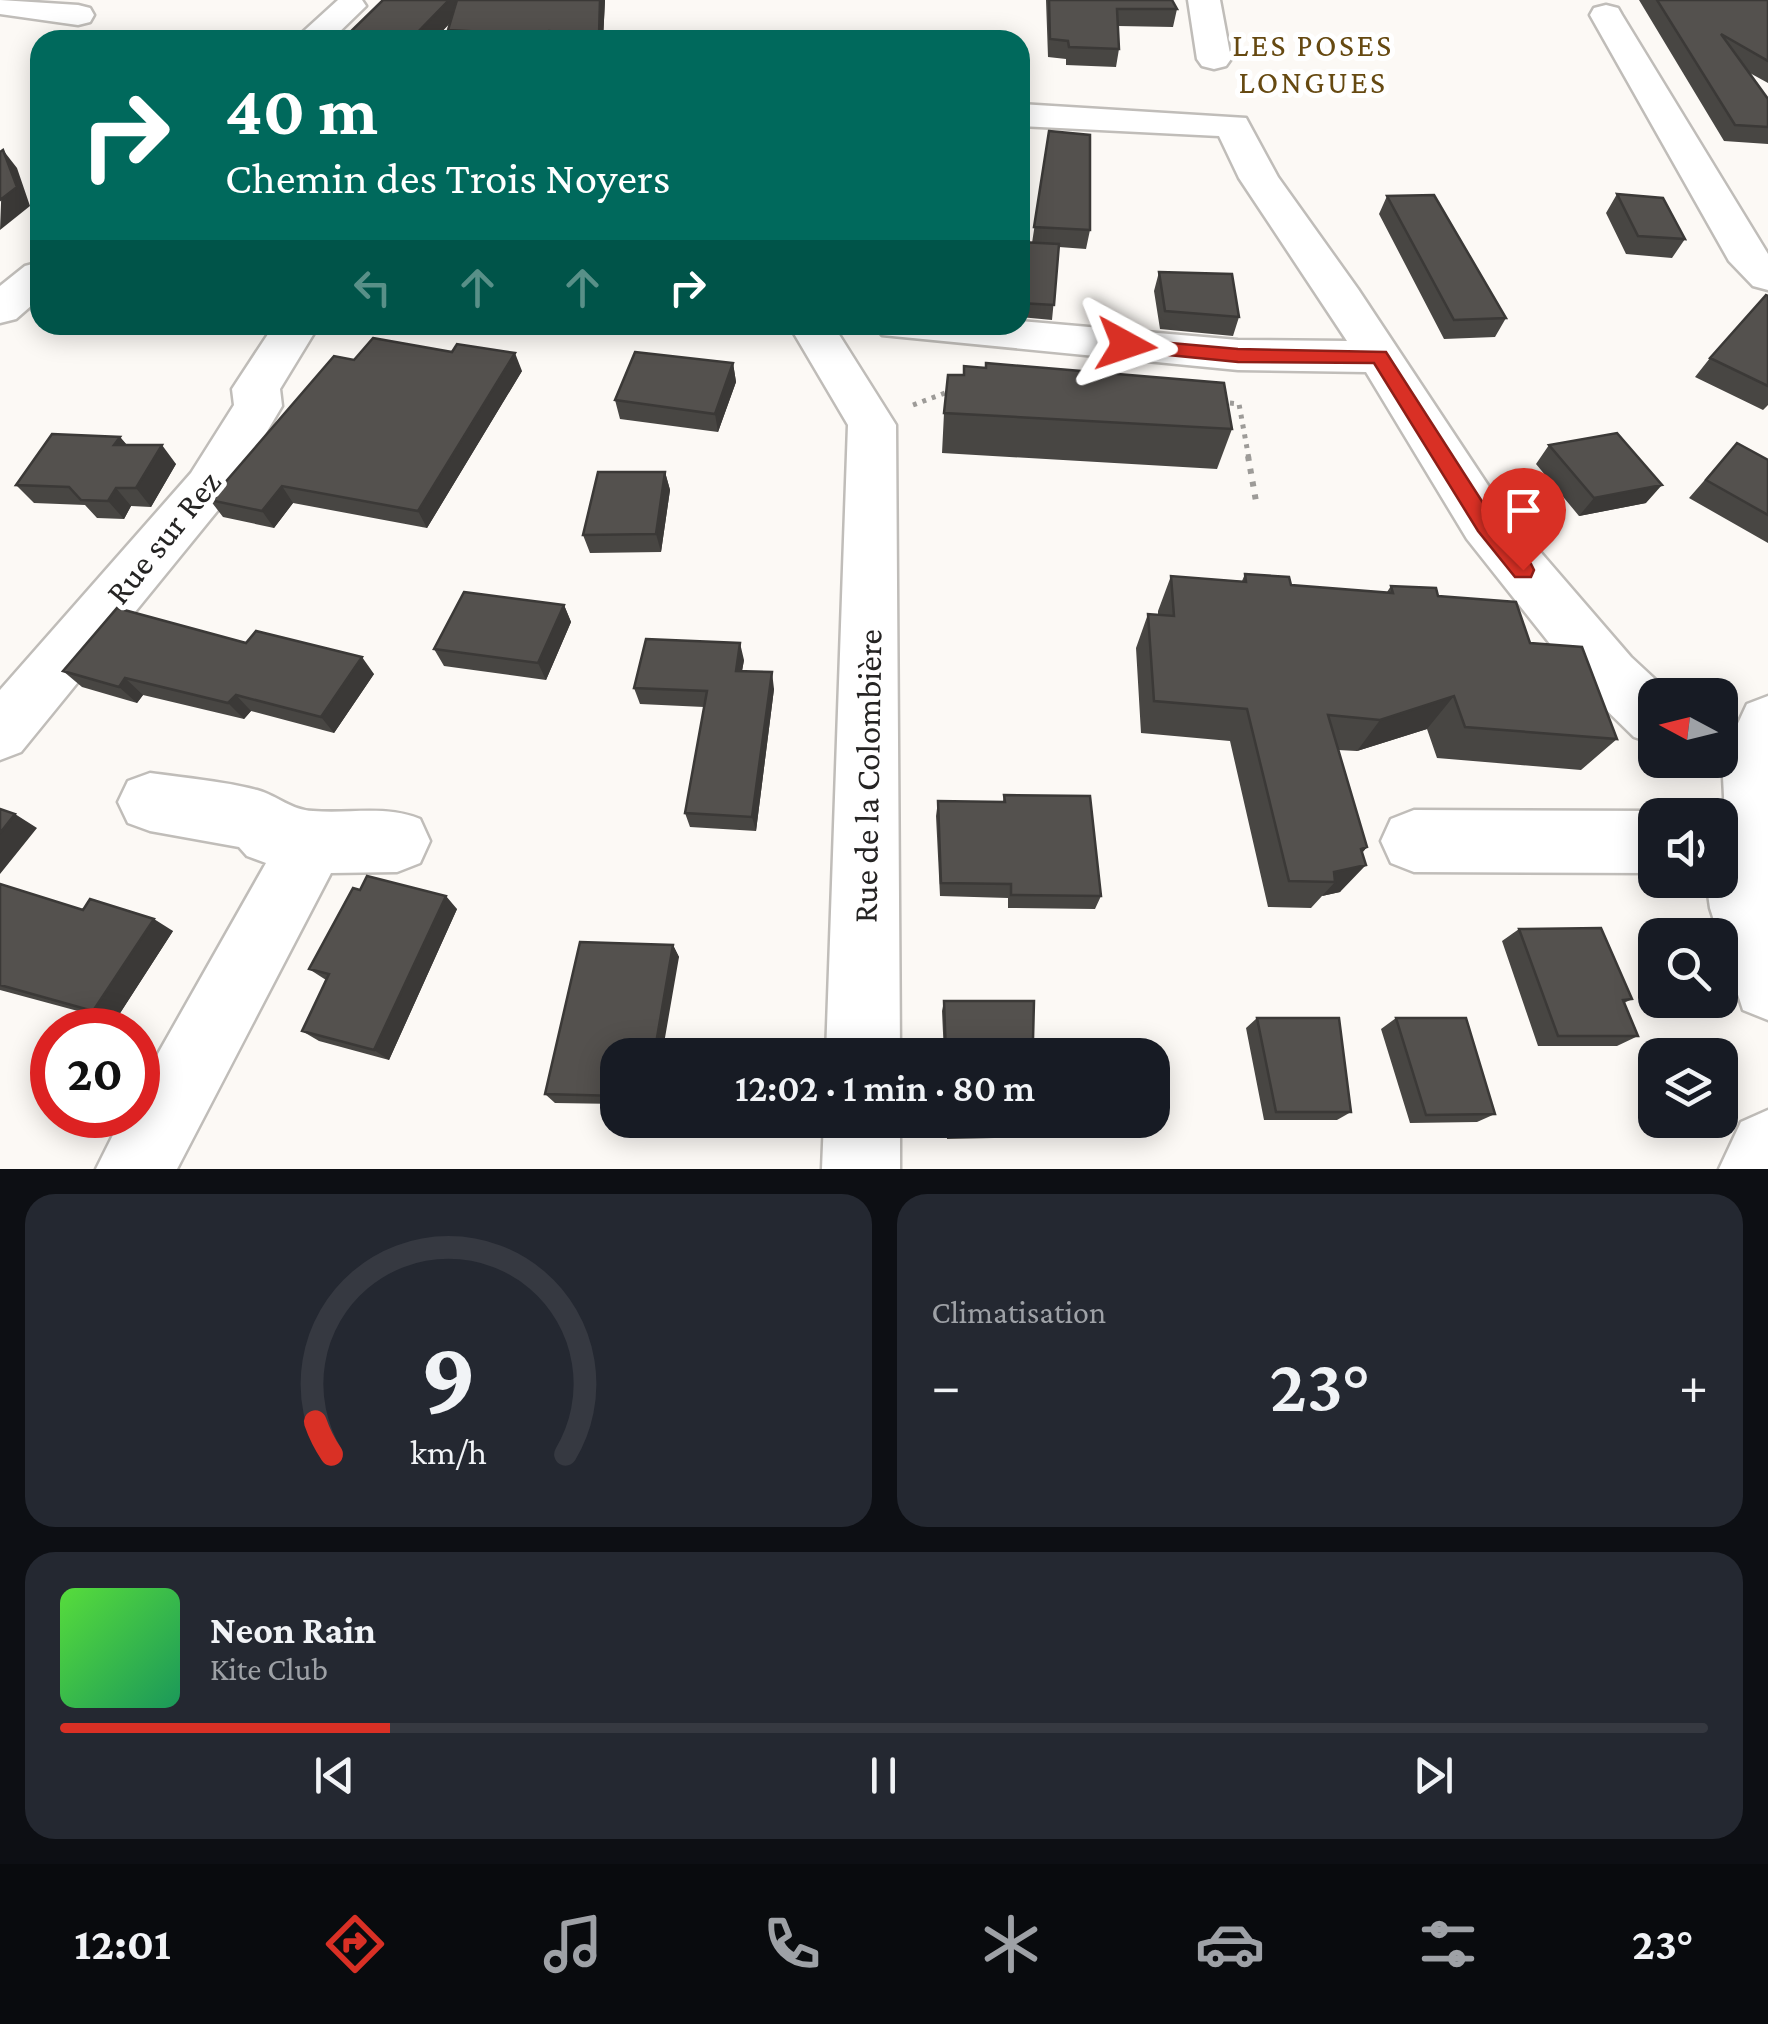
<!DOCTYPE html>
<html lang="fr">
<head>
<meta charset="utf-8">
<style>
	body { margin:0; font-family:"Crimson Pro",serif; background:#242831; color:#f1f3f6; height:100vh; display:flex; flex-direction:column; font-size:38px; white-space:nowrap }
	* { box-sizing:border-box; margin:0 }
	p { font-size:32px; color:#9ea1a6 }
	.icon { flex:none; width:55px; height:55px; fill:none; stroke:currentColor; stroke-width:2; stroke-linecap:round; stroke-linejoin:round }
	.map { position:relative; height:1169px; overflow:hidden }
	.panel { display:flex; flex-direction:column; gap:25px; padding:25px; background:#0d0f14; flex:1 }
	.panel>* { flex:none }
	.banner { position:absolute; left:30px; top:30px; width:1000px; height:305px; border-radius:30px; box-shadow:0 5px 25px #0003; background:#00695c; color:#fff; overflow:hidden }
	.needle { width:65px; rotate:277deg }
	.controls { position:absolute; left:1638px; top:678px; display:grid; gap:20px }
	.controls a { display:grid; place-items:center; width:100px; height:100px; border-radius:20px; background:#171b24; box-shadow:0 5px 25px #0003; font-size:50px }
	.speed { position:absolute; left:30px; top:1008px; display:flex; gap:20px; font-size:50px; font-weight:700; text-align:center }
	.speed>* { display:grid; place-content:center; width:130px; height:130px; border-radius:50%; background:#171b24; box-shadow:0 5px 25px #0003; line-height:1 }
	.speed .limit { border:15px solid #d22; background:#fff; color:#111 }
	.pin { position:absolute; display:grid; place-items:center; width:85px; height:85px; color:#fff; margin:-102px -42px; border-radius:50% 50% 50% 0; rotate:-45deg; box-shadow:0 0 10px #0007 }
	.pin .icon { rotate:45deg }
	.me { position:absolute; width:110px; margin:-55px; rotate:95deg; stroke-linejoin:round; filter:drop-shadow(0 0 8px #0008) }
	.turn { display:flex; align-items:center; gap:35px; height:210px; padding:0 30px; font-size:45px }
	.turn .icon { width:130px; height:130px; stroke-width:2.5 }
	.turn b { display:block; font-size:70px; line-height:85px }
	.lanes { display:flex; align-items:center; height:95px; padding:0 30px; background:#0003; justify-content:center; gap:50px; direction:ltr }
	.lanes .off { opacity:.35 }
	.big { font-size:75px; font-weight:600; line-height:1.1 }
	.panel .widget { flex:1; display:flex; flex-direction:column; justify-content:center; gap:15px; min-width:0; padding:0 35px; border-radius:30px; background:#242831 }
	.panel .dial { align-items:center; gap:0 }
	.dial svg { height:260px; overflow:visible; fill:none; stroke:#363941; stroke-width:7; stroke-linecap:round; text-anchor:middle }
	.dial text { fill:#f1f3f6; stroke:none }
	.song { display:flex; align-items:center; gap:30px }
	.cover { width:120px; height:120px; border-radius:15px; background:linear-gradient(135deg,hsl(110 70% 55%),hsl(150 70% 35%)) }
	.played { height:10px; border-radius:5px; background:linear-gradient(90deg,#d93025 20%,#363941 20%) }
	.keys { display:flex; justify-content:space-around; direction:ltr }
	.heat { display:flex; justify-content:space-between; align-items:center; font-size:55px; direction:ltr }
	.panel .tiles { flex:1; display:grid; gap:25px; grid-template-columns:1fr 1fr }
	.widget:last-child { grid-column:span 2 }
	.trip { position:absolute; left:600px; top:1038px; width:570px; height:100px; border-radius:30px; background:#171b24; box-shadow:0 5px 25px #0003; font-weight:600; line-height:100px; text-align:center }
	.tab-bar { display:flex; height:160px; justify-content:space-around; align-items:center; background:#090b0e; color:#9ea1a6 }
	.tab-bar .icon { width:70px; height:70px }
	.tab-bar .selected { color:#d93025 }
	.tab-bar b { font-size:45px; color:#f1f3f6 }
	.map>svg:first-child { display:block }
</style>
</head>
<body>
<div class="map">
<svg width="1768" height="1169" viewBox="0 0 1768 1169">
	<rect width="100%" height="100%" fill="#fcf9f5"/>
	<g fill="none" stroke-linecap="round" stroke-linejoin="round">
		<defs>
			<path id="minor" d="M 0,0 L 78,5 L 90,8 L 94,15 L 90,22 L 78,25 L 0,14 Z
				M 338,0 L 362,0 L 366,6 L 331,40 L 294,40 Z
				M 1188,0 L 1220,0 L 1231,59 L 1226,66 L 1214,69 L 1202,66 L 1197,59 Z
				M 1606,5 L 1618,8 L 1622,15 L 1768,254 L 1768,290 L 1753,286 L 1729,261 L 1590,15 L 1594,8 Z
				M 1020,104 L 1246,118 L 1278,177 L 1358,289 L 1505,511 L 1631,657 L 1672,695 L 1655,695 L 1655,744 L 1634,737 L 1589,693 L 1467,539 L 1366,372 L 1238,370 L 882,335 L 876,325 L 1020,325 L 1020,321 L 1238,340 L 1347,341 L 1239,178 L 1219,136 L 1020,126 Z
				M 40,262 L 40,298 L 16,319 L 0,323 L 0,286 L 25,266 Z
				M 274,325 L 319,325 L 280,389 L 282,406 L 227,499 L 21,752 L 0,760 L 0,690 L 191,473 L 234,405 L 232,389 Z
				M 789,325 L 833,325 L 896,425 L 900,1055 L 826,1055 L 848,425 Z
				M 1768,696 L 1768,1020 L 1743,1010 L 1710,908 L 1706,880 L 1720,880 L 1720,831 L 1725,815 L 1722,758 L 1747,704 Z
				M 150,773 C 185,778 223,781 257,790 C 278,796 291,810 313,811 C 351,814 385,805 420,819 L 430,841 L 420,863 L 397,872 L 331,873 L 177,1169 L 96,1169 L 123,1115 L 138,1115 L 138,1089 L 266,863 L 247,856 L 239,847 L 150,831 L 128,823 L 118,802 L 128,781 Z
				M 1414,810 L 1655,811 L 1665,815 L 1655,815 L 1655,873 L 1414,872 L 1391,863 L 1381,841 L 1391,819 Z
				M 824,1120 L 900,1120 L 900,1169 L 822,1169 Z"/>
			<path id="major" d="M 1768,1110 L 1768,1169 L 1719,1169 L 1741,1122 Z"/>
		</defs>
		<use href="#minor" stroke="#c0bdb9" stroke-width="5"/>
		<use href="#major" stroke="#c0bdb9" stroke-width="5"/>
		<path stroke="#9d9b98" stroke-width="5" stroke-dasharray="4 6" stroke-linecap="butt" d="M 1220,402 L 1239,404 L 1249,459
			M 913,405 L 953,390"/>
		<path stroke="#9d9b98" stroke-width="6" stroke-dasharray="5 8" stroke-linecap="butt" d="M 1248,456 L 1257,507"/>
		<use href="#minor" fill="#fff" fill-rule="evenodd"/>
		<use href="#major" fill="#fff" fill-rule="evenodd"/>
	</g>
	<path fill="#484643" d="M 383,0 L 605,0 L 603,40 L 452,40 L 448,30 L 451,22 L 434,40 L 342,40 Z
		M 1046,0 L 1172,0 L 1177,9 L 1173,27 L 1118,26 L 1119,49 L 1116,67 L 1066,65 L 1066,59 L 1048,57 Z
		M 1639,0 L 1768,0 L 1768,83 L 1748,72 L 1768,99 L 1768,144 L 1724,141 Z
		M 1049,131 L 1090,230 L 1086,249 L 1059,247 L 1052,320 L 1020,317 L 1020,242 L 1032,243 Z
		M 1617,194 L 1685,239 L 1672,258 L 1626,254 L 1606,213 Z
		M 1387,196 L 1506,318 L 1495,337 L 1444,339 L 1379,214 Z
		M 1159,272 L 1239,317 L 1233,336 L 1160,329 L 1154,291 Z
		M 1768,296 L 1768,405 L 1763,410 L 1695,377 L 1710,358 Z
		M 354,360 L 522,371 L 427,528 L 293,503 L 274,528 L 223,517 L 210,500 Z
		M 733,363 L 736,382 L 718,432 L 620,419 L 615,400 Z
		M 944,413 L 1232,429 L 1217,469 L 942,453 Z
		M 120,437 L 127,445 L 176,464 L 151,507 L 131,506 L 124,519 L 97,518 L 85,505 L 34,503 L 16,485 Z
		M 1737,443 L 1768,460 L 1768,543 L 1689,498 Z
		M 1549,445 L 1646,503 L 1579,516 L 1536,464 Z
		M 665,472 L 670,490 L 661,552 L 590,553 L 583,535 Z
		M 1245,574 L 1291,585 L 1387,592 L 1391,586 L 1438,596 L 1530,643 L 1617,739 L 1581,770 L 1437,758 L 1427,729 L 1357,751 L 1338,750 L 1367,847 L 1362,853 L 1340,892 L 1322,896 L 1311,908 L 1268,907 L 1230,741 L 1141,733 L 1136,648 L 1148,614 L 1158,615 L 1158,611 L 1171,576 L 1242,581 Z
		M 564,605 L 571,622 L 546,680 L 444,666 L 434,649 Z
		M 246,643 L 374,674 L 334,733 L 251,711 L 244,719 L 143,695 L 137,703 L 82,687 L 63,671 Z
		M 744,660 L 742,671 L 774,689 L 756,831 L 690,827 L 685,813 L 704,707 L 640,704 L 634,688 Z
		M 1004,795 L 1101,896 L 1095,909 L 1008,908 L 1008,898 L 940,896 L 936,816 L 938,801 L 1003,802 Z
		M 0,884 L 83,910 L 173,931 L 115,1021 L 0,990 Z
		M 360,890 L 457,909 L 389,1060 L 319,1041 L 302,1031 L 326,980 L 309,969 Z
		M 1519,929 L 1632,999 L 1624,1003 L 1638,1036 L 1617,1046 L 1538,1046 L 1502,941 Z
		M 673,945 L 679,957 L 618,1055 L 618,1104 L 555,1103 L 545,1094 Z
		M 944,1001 L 1033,1039 L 1043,1055 L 944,1055 L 942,1011 Z
		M 1257,1018 L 1351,1112 L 1337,1120 L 1264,1120 L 1246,1028 Z
		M 1396,1018 L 1495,1114 L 1477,1122 L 1410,1123 L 1381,1029 Z
		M 946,1120 L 1049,1120 L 1050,1129 L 1045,1137 L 947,1139 Z"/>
	<path fill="#3b3937" d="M 449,0 L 461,0 L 463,9 L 434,40 L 410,40 Z
		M 600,0 L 605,0 L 603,40 L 600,40 L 599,36 Z
		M 3,150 L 17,168 L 30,206 L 0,230 Z
		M 515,353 L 522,371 L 427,528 L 418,511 Z
		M 733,363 L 736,382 L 718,432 L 715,414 Z
		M 120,437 L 135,455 L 114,445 Z
		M 162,445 L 176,464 L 151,507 L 136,488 Z
		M 665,472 L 670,490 L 661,552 L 656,534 Z
		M 1662,485 L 1646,503 L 1579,516 L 1594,498 Z
		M 282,486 L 293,503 L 274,528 L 262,511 Z
		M 116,488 L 131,506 L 124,519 L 108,501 Z
		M 564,605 L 571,622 L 546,680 L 538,663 Z
		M 740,643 L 744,660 L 739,687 L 736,671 Z
		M 362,657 L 374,674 L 334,733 L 321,717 Z
		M 772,672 L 774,689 L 756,831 L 752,817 Z
		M 125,678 L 143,695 L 137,703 L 119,687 Z
		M 236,695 L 251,711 L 244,719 L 228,703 Z
		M 1454,696 L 1427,729 L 1357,751 L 1380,720 Z
		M 15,814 L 37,828 L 0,874 L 0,833 Z
		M 1367,847 L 1348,869 L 1366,865 L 1340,892 L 1322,896 L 1335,882 L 1334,872 L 1361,849 Z
		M 446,896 L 457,909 L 389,1060 L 374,1050 Z
		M 154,919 L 173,931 L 115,1021 L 93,1011 Z
		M 673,945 L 679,957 L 662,1055 L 654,1055 Z"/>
	<path fill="#54514e" stroke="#3b3937" stroke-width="2.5" d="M 383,0 L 449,0 L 410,40 L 342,40 Z
		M 457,0 L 600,0 L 599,36 L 549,31 L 546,35 L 448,30 Z
		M 1049,0 L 1172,0 L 1177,9 L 1117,9 L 1119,49 L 1069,47 L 1068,41 L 1050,39 Z
		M 1657,0 L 1768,0 L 1768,61 L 1721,34 L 1768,99 L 1768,127 L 1735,125 Z
		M 1049,131 L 1090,135 L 1090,230 L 1034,227 Z
		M 3,150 L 17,187 L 0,200 L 0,152 Z
		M 1617,194 L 1663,198 L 1685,239 L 1638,236 Z
		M 1434,195 L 1506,318 L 1454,320 L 1387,196 Z
		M 1020,242 L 1059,244 L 1054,305 L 1020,303 Z
		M 1159,272 L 1232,274 L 1239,317 L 1165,311 Z
		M 1766,295 L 1768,296 L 1768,386 L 1710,358 Z
		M 373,338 L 452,352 L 457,344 L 515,353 L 418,511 L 282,486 L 262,511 L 210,500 L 334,356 L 354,360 Z
		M 635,352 L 733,363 L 715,414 L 615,400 Z
		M 986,363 L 1224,383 L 1232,429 L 944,413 L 948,375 L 964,375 L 964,366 L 986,368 Z
		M 1617,433 L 1662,485 L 1594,498 L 1549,445 Z
		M 52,434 L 120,437 L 114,445 L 162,445 L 136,488 L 116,488 L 108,501 L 81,500 L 69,487 L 16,485 Z
		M 1737,443 L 1768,460 L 1768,515 L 1706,480 Z
		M 598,472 L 665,472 L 656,534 L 583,535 Z
		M 1245,574 L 1289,577 L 1291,585 L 1393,593 L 1391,586 L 1436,588 L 1438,596 L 1516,602 L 1530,643 L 1582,647 L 1617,739 L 1465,727 L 1454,696 L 1380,720 L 1328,715 L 1367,847 L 1361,849 L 1366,865 L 1334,872 L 1335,882 L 1289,881 L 1247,709 L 1154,701 L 1148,614 L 1174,616 L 1171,576 L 1246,582 Z
		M 464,592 L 564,605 L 538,663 L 434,649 Z
		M 117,608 L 246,643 L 256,631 L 362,657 L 321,717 L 236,695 L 228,703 L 125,678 L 119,687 L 63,671 Z
		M 646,639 L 740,643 L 736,671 L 772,672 L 752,817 L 685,813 L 707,691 L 634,688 Z
		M 1004,795 L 1090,796 L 1101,896 L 1011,895 L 1011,884 L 941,883 L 938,801 L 1005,802 Z
		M 0,809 L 15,814 L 0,833 Z
		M 367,876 L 446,896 L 374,1050 L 302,1031 L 329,974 L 309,969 L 353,888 L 360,890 Z
		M 0,884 L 83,910 L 90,899 L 154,919 L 93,1011 L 0,985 Z
		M 1601,928 L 1632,999 L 1623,1000 L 1638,1036 L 1558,1036 L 1519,929 Z
		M 580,942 L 673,945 L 654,1055 L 618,1055 L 618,1096 L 545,1094 Z
		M 944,1001 L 1034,1001 L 1033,1039 L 1041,1041 L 1043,1055 L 946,1055 Z
		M 1257,1018 L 1339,1018 L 1351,1112 L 1276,1112 Z
		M 1396,1018 L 1466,1018 L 1495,1114 L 1426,1115 Z
		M 948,1120 L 1049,1120 L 1050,1129 L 949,1131 Z"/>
	<path fill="#d93025" stroke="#8d1f18" stroke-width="2.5" d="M 1126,339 L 1238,349 L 1386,352 L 1494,520 L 1531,564 L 1534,570 L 1531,577 L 1515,577 L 1478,531 L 1374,363 L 1238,362 L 1119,350 L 1119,341 Z"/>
	<g text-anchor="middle" stroke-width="10" stroke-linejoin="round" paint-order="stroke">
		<g font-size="32" letter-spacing="2.5" fill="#664911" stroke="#fff">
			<text x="1313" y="56">LES POSES<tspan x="1313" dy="37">LONGUES</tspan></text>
		</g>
		<g font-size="35" fill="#252423" stroke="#fff">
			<text transform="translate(163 537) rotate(-51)" y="12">Rue sur Rez</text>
			<text transform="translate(867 776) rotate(-89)" y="12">Rue de la Colombière</text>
		</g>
	</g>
</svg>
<div class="controls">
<a><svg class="needle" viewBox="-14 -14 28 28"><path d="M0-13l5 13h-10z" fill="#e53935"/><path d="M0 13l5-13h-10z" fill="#9ea1a6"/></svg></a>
<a><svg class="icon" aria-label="sound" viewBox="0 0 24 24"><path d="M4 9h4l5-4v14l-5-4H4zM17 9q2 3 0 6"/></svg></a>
<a><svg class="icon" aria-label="search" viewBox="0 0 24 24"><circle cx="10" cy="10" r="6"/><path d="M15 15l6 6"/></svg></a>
<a><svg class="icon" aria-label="layers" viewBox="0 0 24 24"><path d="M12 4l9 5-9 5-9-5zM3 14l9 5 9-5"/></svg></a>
</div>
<div class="speed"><div class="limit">20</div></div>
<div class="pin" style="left:1523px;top:570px;background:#d93025"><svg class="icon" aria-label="arrive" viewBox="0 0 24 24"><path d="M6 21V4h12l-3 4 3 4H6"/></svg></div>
<svg class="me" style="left:1126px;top:345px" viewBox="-20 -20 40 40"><path d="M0-17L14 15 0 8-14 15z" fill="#d93025" stroke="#fff" stroke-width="4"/></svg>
<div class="trip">12:02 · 1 min · 80 m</div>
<div class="banner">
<div class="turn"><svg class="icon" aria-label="right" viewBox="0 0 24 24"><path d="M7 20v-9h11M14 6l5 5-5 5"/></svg><div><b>40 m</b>Chemin des Trois Noyers</div></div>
<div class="lanes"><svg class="icon off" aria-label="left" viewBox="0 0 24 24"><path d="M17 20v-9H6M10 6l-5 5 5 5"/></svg><svg class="icon off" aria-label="ahead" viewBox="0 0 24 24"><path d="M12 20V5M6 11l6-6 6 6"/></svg><svg class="icon off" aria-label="ahead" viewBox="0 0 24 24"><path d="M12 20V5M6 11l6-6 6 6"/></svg><svg class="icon" aria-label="right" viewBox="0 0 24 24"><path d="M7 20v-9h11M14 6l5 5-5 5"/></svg></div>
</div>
</div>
<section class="panel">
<div class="tiles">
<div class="widget dial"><svg viewBox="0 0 100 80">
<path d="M14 69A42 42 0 1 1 86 69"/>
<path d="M14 69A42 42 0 0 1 9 59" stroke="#d93025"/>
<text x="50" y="56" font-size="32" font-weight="700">9</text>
<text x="50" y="72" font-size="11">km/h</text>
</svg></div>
<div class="widget"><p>Climatisation</p>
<div class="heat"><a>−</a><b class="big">23°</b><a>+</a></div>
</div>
<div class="widget">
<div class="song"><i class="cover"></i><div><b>Neon Rain</b><p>Kite Club</p></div></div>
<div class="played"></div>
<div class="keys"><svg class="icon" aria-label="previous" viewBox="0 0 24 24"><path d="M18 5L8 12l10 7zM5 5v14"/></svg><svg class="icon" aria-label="pause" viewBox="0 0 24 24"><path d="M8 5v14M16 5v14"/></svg><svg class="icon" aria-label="next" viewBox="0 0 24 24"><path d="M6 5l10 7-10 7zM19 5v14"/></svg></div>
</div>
</div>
</section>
<nav class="tab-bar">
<b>12:01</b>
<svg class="icon selected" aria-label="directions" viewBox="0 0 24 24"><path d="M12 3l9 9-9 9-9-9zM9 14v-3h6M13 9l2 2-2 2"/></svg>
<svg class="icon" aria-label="music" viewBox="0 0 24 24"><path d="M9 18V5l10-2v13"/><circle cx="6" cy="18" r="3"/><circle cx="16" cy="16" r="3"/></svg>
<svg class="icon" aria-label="phone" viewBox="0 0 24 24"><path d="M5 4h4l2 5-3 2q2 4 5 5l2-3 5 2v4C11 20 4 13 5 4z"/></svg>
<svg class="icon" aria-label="climate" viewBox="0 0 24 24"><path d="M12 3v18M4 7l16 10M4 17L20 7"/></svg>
<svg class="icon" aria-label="car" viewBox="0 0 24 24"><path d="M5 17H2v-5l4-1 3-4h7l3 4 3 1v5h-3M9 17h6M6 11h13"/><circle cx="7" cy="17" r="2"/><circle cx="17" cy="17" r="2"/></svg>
<svg class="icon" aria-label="filters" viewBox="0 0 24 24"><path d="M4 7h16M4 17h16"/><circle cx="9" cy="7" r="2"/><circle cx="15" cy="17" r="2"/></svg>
<b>23°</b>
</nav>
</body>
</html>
